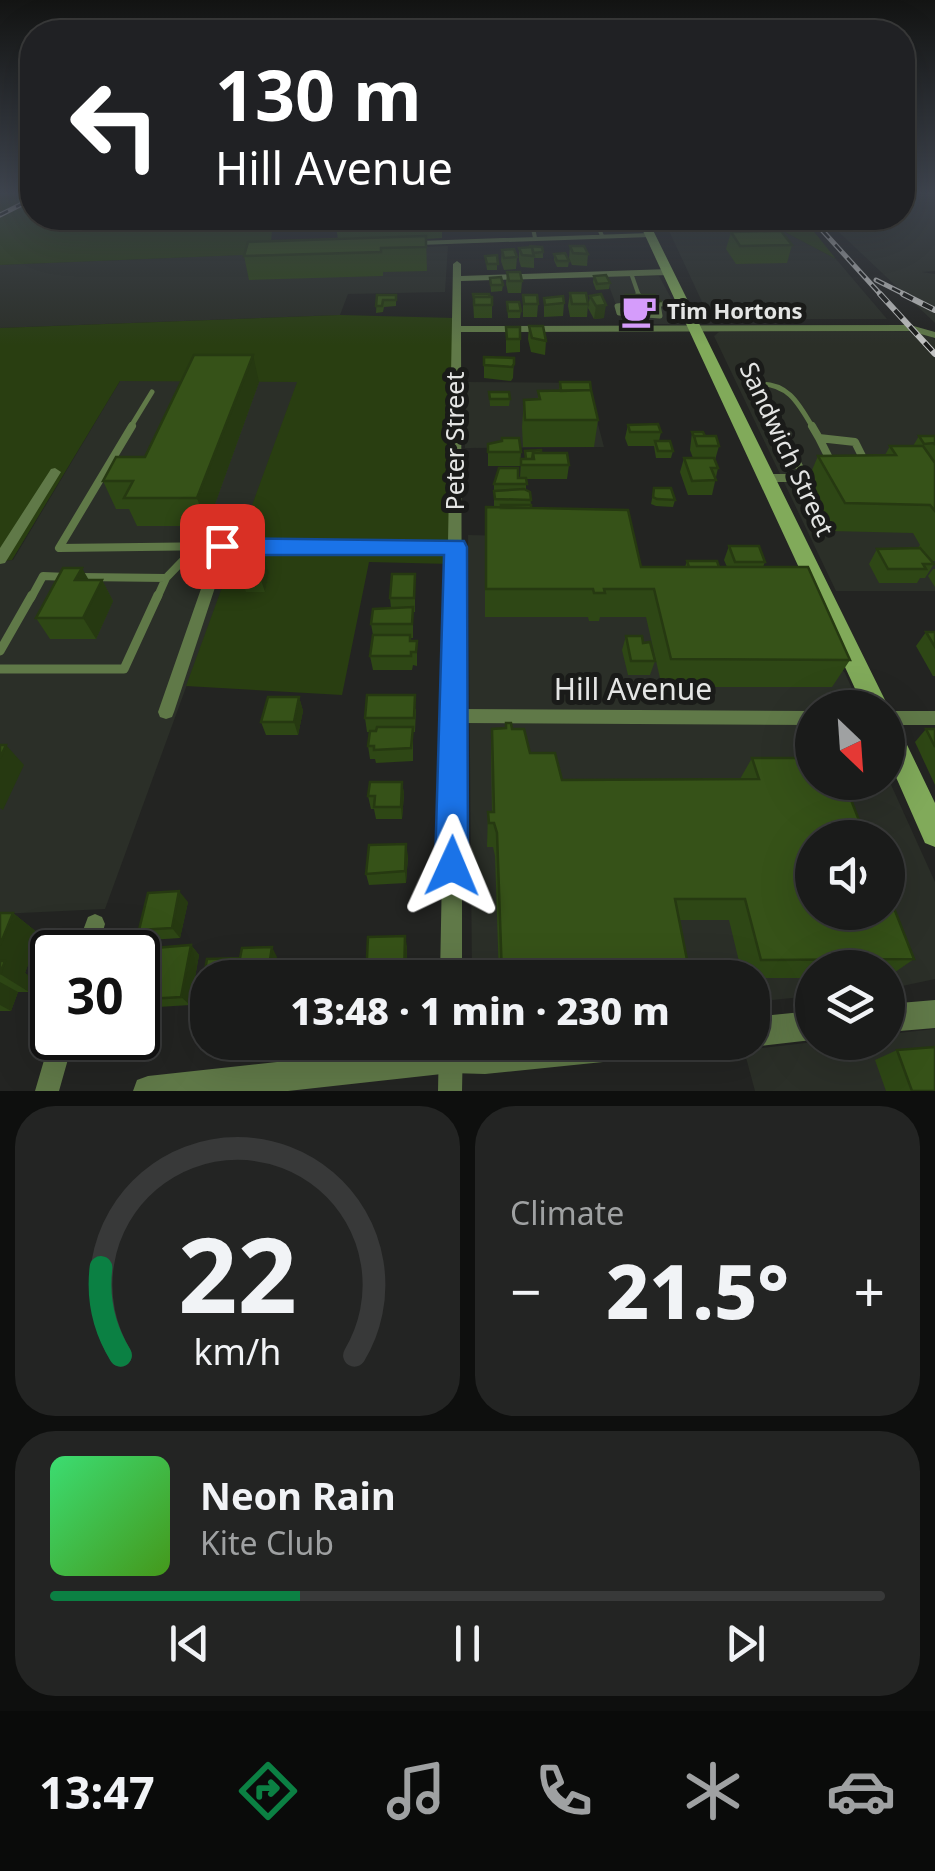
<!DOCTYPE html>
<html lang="en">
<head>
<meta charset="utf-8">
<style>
	body { margin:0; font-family:"Noto Sans",sans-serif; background:#232423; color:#f1f3f6; height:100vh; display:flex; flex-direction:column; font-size:38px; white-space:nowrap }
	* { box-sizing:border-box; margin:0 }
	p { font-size:32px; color:#9fa1a2 }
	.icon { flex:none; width:55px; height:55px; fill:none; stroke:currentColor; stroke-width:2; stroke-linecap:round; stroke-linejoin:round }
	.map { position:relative; height:1091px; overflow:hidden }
	.side { display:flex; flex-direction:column; gap:15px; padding:15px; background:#0e0f0e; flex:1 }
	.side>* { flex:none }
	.banner { position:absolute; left:20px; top:20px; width:895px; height:210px; border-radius:40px; box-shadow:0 10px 40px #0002,0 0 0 2px #383939; background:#202124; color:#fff; overflow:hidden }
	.needle { width:65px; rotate:155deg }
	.fabs { position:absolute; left:795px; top:690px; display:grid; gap:20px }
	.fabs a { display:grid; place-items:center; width:110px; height:110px; border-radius:50%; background:#1a1b1a; box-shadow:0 10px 40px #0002,0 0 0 2px #383939; font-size:50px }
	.speed { position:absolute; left:30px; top:930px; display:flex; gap:20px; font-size:50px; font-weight:700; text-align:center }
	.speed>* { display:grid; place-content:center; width:130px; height:130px; border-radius:50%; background:#1a1b1a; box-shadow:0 10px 40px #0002,0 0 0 2px #383939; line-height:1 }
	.speed .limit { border:5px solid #111; border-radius:15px; background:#fff; color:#111 }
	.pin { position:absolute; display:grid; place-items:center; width:85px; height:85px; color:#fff; margin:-42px; border-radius:20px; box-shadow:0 5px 15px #0006 }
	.me { position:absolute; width:110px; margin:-55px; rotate:1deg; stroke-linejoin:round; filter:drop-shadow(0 0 8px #0008) }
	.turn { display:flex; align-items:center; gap:35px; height:210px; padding:0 30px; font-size:45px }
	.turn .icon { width:130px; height:130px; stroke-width:2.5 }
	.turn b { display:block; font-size:70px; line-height:85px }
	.big { font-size:75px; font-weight:800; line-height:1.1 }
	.side .tile { flex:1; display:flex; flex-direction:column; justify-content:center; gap:15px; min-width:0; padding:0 35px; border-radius:40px; background:#232423 }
	.side .dial { align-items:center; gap:0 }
	.dial svg { height:260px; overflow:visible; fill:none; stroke:#383939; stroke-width:7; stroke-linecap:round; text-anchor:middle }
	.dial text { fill:#f1f3f6; stroke:none }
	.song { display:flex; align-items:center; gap:30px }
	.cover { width:120px; height:120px; border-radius:15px; background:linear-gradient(135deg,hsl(140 70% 55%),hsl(100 70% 35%)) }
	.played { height:10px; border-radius:5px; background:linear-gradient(90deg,#0b8043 30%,#383939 30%) }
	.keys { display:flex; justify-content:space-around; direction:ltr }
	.heat { display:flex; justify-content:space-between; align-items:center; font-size:55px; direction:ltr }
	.side .tiles { flex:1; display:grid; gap:15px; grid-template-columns:1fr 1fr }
	.tile:last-child { grid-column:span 2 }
	.trip { position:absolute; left:190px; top:960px; width:580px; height:100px; border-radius:40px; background:#1a1b1a; box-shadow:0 10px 40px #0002,0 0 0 2px #383939; font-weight:800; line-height:100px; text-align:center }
	.tab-bar { display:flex; height:160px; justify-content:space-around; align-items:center; background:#0a0b0a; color:#9fa1a2 }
	.tab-bar .icon { width:70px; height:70px }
	.tab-bar .selected { color:#0b8043 }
	.tab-bar b { font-size:45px; color:#f1f3f6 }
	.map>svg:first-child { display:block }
</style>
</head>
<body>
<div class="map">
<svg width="935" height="1091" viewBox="0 0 935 1091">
	<rect width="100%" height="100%" fill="#232422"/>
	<path fill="#2b2f28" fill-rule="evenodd" d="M 903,194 L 935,194 L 935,271 L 922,272 L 935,274 L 935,323 L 824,218 L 902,218 Z
		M 663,218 L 758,218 L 836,259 L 887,319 L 710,319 Z
		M 448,246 L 445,292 L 348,294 L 340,315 L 0,328 L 0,265 Z
		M 605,275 L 659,276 L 683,320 L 677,324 L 623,324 Z
		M 925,331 L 935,340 L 935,591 L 836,591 L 714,336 L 719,332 Z
		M 120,381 L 298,381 L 105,909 L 0,914 L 0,561 L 13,560 Z
		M 465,382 L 587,383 L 604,447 L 465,448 Z
		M 468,535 L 629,539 L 638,593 L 806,594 L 836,663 L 845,673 L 860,707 L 812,708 L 812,782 L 888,782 L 888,778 L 935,882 L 935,979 L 888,989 L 888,968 L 812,968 L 812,996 L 753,1002 L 752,978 L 472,977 ZM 812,838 L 888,838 L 888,912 L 812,912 Z
		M 935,1029 L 935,1091 L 755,1091 L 744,1050 L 814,1042 L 888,1042 L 888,1034 Z"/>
	<path fill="#293e11" d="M 0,192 L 32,192 L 32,218 L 127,218 L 133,226 L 273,218 L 270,254 L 0,265 Z
		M 758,218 L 803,218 L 836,259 Z
		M 340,315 L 455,318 L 451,564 L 369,562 L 342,695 L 186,686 L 297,382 L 120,381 L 12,560 L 0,561 L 0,328 Z"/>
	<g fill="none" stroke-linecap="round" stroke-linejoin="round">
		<path stroke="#607948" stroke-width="4" d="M 531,218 L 535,238
			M 595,218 L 602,236
			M 419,243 L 650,235
			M 631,273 L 639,296"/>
		<path stroke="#607948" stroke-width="5" d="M 638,294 L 641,302
			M 633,304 L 617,306 L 619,313 L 660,316 L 658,304
			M 654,304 L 684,304
			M 130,428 L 152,392
			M 780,428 L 757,384 C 788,382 799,404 813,428"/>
		<path stroke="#607948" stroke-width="8" d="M 132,426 L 59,548 L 222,546
			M 778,426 L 805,478
			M 812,426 L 819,438
			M 832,464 L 819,438 L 855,442 L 865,462
			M 768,478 L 818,478
			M 81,577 L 166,578
			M 31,598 L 43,576 L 67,577
			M 157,598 L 166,578 L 195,548"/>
		<path stroke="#607948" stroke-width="9" d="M 0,651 L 32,595
			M 0,669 L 124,669 L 158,595"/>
		<path fill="#607948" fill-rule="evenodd" d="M 457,261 L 461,264 L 461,276 L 669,269 L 673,272 L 669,275 L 461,281 L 461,326 L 910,325 L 935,332 L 935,338 L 910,331 L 461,332 L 462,709 L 812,711 L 812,725 L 462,723 L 462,978 L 440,978 L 448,552 L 227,551 L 174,712 L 172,717 L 166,719 L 160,717 L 158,712 L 217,543 L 448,542 L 453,264 Z
			M 55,468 L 61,472 L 5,563 L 0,564 L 0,548 L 51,469 Z
			M 888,711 L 935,711 L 935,725 L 888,725 Z
			M 95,914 L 102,917 L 105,924 L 97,952 L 75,952 L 88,917 Z
			M 52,1033 L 52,1038 L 74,1038 L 59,1091 L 35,1091 Z
			M 439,1042 L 463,1042 L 462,1091 L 438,1091 Z"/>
		<path fill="#607948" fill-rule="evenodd" d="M 935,1000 L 935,1028 L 888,1032 L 888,1004 Z
			M 812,1011 L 812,1040 L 752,1047 L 742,1042 L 752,1042 L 752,1017 Z
			M 667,1042 L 662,1052 L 652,1057 L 485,1074 L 451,1073 L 288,1091 L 133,1091 L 137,1080 L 148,1076 L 451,1043 Z"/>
		<path fill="#81aa5a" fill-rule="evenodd" d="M 637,218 L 647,218 L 885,700 L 888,708 L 888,710 L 864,708 Z
			M 888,721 L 897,724 L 935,803 L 935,847 L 925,843 L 888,759 Z"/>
		<defs>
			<path id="rail-far1" d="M 0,215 L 32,199
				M 811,218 L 882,296
				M 876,280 L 908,296"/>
			<path id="rail" d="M 880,294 L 935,354
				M 903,294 L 935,310"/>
		</defs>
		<use href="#rail-far1" stroke="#c3c4c3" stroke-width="5"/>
		<use href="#rail" stroke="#c3c4c3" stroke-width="6"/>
		<use href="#rail-far1" stroke="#1a1b19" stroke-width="2.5" stroke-dasharray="9" stroke-linecap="butt"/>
		<use href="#rail" stroke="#1a1b19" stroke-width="4" stroke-dasharray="11" stroke-linecap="butt"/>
	</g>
	<path fill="#2e4715" d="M 328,218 L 512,218 L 510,225 L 442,231 L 442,238 L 426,239 L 427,271 L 383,272 L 383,276 L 249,280 L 244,256 L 338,239 L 335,221 L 329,221 Z
		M 731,232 L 792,245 L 787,263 L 736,264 L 726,249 Z
		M 570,246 L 588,254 L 587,266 L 572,265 L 569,258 Z
		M 519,248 L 543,252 L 543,258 L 534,258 L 534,268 L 521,267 L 519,260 Z
		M 502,250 L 517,257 L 516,269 L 504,270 L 501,261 Z
		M 554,254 L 569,261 L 568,267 L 557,267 L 554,260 Z
		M 497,255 L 497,270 L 487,270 L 485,256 Z
		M 507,272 L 522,281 L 521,293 L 508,293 L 506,284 Z
		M 594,276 L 610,283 L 609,289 L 596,290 L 593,282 Z
		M 490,278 L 503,285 L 502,291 L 491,292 Z
		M 570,293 L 588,304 L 587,317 L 570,317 L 568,306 Z
		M 377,295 L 396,295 L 396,306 L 384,307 L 383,312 L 376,313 Z
		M 523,295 L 538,304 L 537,317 L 523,317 Z
		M 626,295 L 660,301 L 657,314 L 627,315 L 624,308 Z
		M 590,296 L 604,318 L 594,319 L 588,308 Z
		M 492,297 L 492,318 L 474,318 L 473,300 Z
		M 544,298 L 564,303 L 563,316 L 544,317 Z
		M 507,302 L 521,311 L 520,318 L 508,318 Z
		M 529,326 L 546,341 L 545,355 L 531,352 L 528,339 Z
		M 506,327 L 520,339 L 520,352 L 506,353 Z
		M 484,357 L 514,358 L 513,378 L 511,381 L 484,378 Z
		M 259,382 L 207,526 L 137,526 L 129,509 L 116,509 L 103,481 L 145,457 Z
		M 560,382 L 598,420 L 594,447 L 523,447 L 522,427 L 524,400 L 538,399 L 538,391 L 559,391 Z
		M 489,392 L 510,399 L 509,406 L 490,406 Z
		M 628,425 L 661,432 L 659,441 L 673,451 L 671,458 L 656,458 L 654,446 L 628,446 L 625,438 Z
		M 692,432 L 705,436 L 719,446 L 715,460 L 718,468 L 712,495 L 688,495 L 680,472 L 684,458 L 693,458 L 690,450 Z
		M 919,436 L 935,436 L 935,561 L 931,561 L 934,564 L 925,578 L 920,578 L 917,583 L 879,583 L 869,564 L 877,549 L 918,548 L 920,545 L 913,533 L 831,531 L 806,484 L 818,456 L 885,455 L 890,446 L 913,446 Z
		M 488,444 L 521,452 L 520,466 L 488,466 Z
		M 525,451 L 541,453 L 569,465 L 567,479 L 526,479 L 526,490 L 530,492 L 531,508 L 641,567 L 685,567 L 687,561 L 727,567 L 724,560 L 729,546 L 765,562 L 763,567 L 850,660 L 832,687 L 662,687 L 646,617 L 600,617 L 599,621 L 589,621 L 588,617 L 485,617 L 485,536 L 494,508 L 494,484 L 520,478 L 521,459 L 525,459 Z
		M 654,488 L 675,500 L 673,507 L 656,506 L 651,504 Z
		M 265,559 L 269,573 L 265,592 L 246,592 L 241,578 Z
		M 933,569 L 935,569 L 935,587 L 928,576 Z
		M 415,574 L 415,612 L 413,612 L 413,638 L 411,638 L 411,641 L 417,641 L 417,666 L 413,665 L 412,670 L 373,670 L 370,656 L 373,635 L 371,624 L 391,608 L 390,598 Z
		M 102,580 L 113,601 L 96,639 L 50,639 L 36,618 Z
		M 926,632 L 935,632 L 935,676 L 933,676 L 916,646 Z
		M 626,636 L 643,643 L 655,661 L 650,675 L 628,675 L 622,650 Z
		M 299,697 L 303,711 L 298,735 L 266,735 L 261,722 Z
		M 416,709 L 415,732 L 413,732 L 413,761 L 376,763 L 375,759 L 370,759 L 368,746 L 369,732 L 367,732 L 365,718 Z
		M 492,729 L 512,729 L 530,753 L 562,780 L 740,779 L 752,758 L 914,959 L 888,977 L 888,968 L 812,968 L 812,978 L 743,978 L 729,920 L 679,920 L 690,975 L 688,978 L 499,978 L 495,856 L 493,847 L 487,847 L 488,812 L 492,812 L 491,755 Z
		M 926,729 L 935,729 L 935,785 L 915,742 Z
		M 402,782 L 404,794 L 402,819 L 376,819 L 374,809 L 371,809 L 368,796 Z
		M 408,856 L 406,883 L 369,885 L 366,874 Z
		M 188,902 L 180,938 L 149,940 L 139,930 Z
		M 0,913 L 13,913 L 39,934 L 25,973 L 33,979 L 29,992 L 18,992 L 11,1011 L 0,1011 Z
		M 191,945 L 199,955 L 190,1005 L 158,1007 L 150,1001 L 142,1001 L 138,998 L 138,952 Z
		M 897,1050 L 935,1091 L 886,1091 L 875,1060 Z"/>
	<path fill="#263911" d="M 606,305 L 604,318 L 594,319 L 596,306 Z
		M 253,355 L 259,382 L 207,526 L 197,498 Z
		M 265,559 L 269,573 L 265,592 L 260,577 Z
		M 82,568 L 94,589 L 75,580 Z
		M 102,580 L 113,601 L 96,639 L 83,618 Z
		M 299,697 L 303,711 L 298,735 L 294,722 Z
		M 6,745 L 24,765 L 3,810 L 0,808 L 0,758 Z
		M 402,782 L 404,794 L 402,819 L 401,807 Z
		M 406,844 L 408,856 L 406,883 L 405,871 Z
		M 179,891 L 188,902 L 180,938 L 172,928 Z
		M 13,913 L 39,934 L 25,973 L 33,979 L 29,992 L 0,974 L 0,945 Z
		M 405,936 L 407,946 L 407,978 L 404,978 Z
		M 191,945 L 199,955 L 190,1005 L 181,997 Z
		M 272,947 L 277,957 L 274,978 L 267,978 Z
		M 0,982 L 18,992 L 11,1011 L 0,1005 Z"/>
	<path fill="#365218" stroke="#263911" stroke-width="2.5" d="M 781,231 L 792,245 L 740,246 L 731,232 Z
		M 426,236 L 426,247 L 381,248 L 381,252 L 244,256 L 248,242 Z
		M 529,246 L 542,247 L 543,252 L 533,253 L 532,247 Z
		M 570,246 L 584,246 L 588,254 L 573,253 Z
		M 532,247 L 534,256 L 522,255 L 519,248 Z
		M 514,249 L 517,257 L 504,258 L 502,250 Z
		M 565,253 L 569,261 L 557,261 L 554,254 Z
		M 497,255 L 498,264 L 487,264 L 485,256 Z
		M 507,272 L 520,272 L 522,281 L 509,281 Z
		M 606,275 L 610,283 L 597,284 L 594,276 Z
		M 501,277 L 503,285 L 491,285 L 490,278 Z
		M 570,293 L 586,293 L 588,304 L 572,304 Z
		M 473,294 L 489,294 L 490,297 L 474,297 L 474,299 Z
		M 601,294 L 606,305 L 596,306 L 590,296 Z
		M 377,295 L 396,295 L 396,300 L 383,300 L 382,306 L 376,306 Z
		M 523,295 L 537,295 L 538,304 L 524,304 Z
		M 626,295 L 655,295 L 660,301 L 629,302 Z
		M 563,296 L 564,303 L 545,305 L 544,298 Z
		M 474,297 L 492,297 L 492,305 L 474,305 Z
		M 507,302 L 519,302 L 521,311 L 508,311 Z
		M 529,326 L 543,326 L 546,341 L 532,338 Z
		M 506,327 L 520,327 L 520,339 L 507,339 Z
		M 194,355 L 253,355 L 197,498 L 124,498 L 133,481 L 103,481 L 116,457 L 145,457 Z
		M 484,357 L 514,358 L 514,364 L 512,367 L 484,365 Z
		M 560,382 L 590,382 L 591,390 L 561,391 Z
		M 591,390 L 598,420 L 525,420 L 524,400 L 540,399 L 538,391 Z
		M 489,392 L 509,392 L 510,399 L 490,399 Z
		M 658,424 L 661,432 L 630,432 L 628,425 Z
		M 692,432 L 703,432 L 705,436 L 694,436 L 695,439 Z
		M 694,436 L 716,436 L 719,446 L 697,446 Z
		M 919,436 L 935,436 L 935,445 L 934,443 L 924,444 Z
		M 502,438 L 519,438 L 521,452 L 488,452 L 488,444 L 502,441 Z
		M 655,441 L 670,441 L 673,451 L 658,451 Z
		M 890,446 L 923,446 L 935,463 L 935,511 L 930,505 L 845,503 L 818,456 L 896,455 Z
		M 541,450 L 541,453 L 533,453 L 532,459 L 526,459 L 525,451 Z
		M 533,453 L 567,453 L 569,465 L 521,465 L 521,459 L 534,459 Z
		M 684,458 L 714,458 L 718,468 L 711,468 L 716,480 L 692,481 Z
		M 499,468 L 518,468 L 518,478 L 526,478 L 527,484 L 494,484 Z
		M 654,488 L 671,488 L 675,500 L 657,499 L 653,497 Z
		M 524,489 L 530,492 L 531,500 L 495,499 L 494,491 Z
		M 501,505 L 531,505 L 531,508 L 501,508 Z
		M 486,507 L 628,510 L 641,567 L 808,567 L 850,660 L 671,659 L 654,589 L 604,589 L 605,593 L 594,593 L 593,589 L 486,589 Z
		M 729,546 L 759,546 L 765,562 L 735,562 Z
		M 920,548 L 934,564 L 923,564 L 926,569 L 888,569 L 877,549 Z
		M 265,559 L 260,577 L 241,578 L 246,560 Z
		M 687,561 L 717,561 L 719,567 L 689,567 Z
		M 63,568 L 82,568 L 75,580 L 102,580 L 83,618 L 36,618 Z
		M 392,574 L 415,574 L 414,598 L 390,598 Z
		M 413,607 L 412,624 L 371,624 L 373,609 Z
		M 926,632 L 935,632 L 935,647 Z
		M 373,635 L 410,635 L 410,641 L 417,641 L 416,652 L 411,652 L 411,656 L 370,656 Z
		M 626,636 L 642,636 L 643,643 L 650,642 L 655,661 L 631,661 Z
		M 367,695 L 415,695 L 414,718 L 365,718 Z
		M 268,697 L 299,697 L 294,722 L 261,722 Z
		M 506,723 L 511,723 L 512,729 L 524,729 L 530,753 L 555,753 L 562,780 L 759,779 L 752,758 L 812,758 L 812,782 L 844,782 L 866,838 L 812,838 L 812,912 L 888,912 L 888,893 L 914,959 L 761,960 L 745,899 L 675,899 L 690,975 L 502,976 L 497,833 L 494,823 L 489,823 L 488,812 L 494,812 L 492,729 L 506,728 Z
		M 377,727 L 413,727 L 411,748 L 374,750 L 374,746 L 368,746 L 370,731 L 376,731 Z
		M 926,729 L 935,729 L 935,747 Z
		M 0,745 L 6,745 L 0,758 Z
		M 370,782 L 402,782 L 401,807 L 374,807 L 375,796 L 368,796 Z
		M 406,844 L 405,871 L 366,874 L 369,845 Z
		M 179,891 L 172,928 L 139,930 L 148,893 Z
		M 0,913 L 13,913 L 0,945 Z
		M 405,936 L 404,978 L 366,978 L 368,937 Z
		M 191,945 L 181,997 L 148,999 L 149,991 L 138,992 L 138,952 L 135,952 L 142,949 Z
		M 272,947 L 267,978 L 208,978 L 208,997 L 200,997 L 207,959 L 240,958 L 242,948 Z
		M 0,961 L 5,961 L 0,974 Z
		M 935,1047 L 935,1091 L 912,1091 L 897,1050 Z"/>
	<linearGradient id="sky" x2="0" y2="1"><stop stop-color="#131413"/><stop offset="0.56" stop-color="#3f454f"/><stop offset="1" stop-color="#3f454f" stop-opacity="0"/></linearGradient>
	<rect width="935" height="345" fill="url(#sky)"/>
	<path fill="#1a73e8" stroke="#114b97" stroke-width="2.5" d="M 222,538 L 464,541 L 467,547 L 468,866 L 463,877 L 452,882 L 440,877 L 435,866 L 444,555 L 222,555 L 210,546 Z"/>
	<defs>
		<symbol id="cafe-bare" viewBox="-9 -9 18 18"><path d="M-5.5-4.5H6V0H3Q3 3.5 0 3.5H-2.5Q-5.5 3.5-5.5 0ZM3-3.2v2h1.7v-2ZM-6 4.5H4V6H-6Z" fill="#d59cfb" stroke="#1a1b19" stroke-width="2.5" paint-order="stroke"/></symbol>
	</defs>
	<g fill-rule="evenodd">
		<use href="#cafe-bare" x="614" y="286" width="50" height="50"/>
	</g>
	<g text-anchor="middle" stroke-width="10" stroke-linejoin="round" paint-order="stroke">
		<g font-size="22" font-weight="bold" fill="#e4e5e4" stroke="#1a1b19" text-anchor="start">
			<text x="667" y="319">Tim Hortons</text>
		</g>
		<g font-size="25" fill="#e4e5e4" stroke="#1a1b19">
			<text transform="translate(455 441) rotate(-90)" y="9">Peter Street</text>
			<text transform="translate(787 449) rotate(65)" y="9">Sandwich Street</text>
		</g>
		<g font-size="30" fill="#e4e5e4" stroke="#1a1b19">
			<text x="633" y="700">Hill Avenue</text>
		</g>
	</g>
</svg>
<div class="fabs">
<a><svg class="needle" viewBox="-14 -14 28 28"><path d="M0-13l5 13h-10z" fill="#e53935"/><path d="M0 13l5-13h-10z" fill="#9fa1a2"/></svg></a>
<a><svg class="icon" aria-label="sound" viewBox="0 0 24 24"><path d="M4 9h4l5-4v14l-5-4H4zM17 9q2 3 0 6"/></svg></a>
<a><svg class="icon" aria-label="layers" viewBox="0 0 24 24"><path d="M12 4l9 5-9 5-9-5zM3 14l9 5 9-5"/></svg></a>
</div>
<div class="speed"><div class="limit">30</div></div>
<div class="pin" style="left:222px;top:546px;background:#d93025"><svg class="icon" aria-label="arrive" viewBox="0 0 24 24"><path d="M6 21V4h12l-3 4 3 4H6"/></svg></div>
<svg class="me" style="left:452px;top:866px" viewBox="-20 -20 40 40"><path d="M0-17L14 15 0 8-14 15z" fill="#1a73e8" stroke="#fff" stroke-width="4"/></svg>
<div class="trip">13:48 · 1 min · 230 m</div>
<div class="banner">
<div class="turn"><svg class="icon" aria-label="left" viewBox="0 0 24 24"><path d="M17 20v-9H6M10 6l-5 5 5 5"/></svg><div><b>130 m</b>Hill Avenue</div></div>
</div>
</div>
<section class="side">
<div class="tiles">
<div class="tile dial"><svg viewBox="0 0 100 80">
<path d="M14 69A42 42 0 1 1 86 69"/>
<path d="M14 69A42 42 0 0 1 8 42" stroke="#0b8043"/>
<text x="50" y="56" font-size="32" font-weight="700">22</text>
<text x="50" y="72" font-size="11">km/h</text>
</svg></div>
<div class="tile"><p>Climate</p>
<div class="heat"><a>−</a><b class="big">21.5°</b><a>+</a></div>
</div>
<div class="tile">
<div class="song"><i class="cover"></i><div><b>Neon Rain</b><p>Kite Club</p></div></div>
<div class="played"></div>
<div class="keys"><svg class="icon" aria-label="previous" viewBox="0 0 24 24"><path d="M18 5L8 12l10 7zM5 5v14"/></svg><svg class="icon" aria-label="pause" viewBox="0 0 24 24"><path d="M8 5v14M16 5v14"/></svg><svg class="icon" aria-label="next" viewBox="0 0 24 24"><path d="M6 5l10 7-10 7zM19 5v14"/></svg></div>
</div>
</div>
</section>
<nav class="tab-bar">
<b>13:47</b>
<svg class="icon selected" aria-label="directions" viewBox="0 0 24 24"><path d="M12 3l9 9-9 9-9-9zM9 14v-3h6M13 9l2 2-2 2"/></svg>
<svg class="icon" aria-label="music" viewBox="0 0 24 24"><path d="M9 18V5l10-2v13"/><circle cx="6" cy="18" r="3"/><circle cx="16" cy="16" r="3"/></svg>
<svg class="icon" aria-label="phone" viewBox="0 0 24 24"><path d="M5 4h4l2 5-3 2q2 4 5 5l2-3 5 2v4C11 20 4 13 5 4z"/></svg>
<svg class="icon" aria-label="climate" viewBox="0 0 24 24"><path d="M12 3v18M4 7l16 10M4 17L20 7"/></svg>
<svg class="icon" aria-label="car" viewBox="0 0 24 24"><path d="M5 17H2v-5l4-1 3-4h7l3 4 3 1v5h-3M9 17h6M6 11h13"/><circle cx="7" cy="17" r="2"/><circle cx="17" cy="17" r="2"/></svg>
</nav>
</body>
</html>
